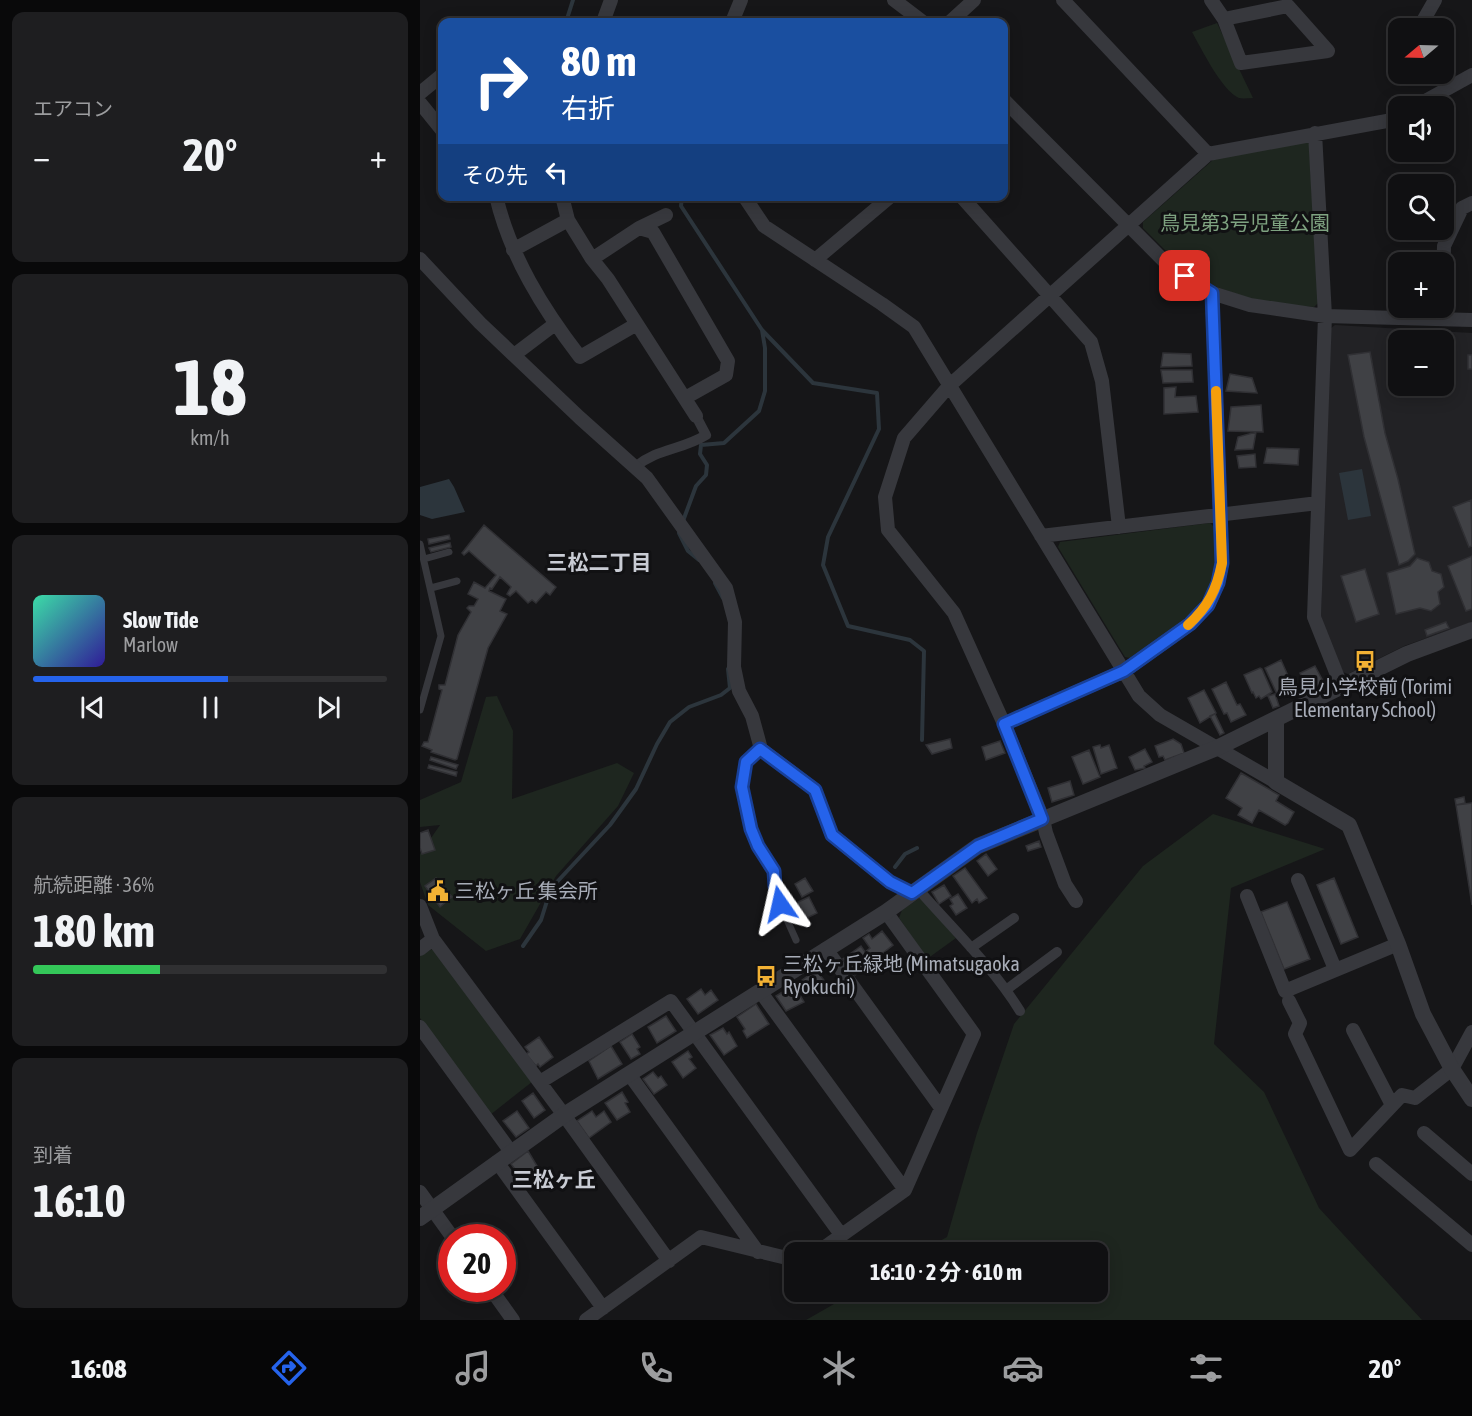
<!DOCTYPE html>
<html lang="ja">
<head>
<meta charset="utf-8">
<style>
	body { margin:0; font-family:"Asap Condensed","Noto Sans JP",sans-serif; background:#1e1e20; color:#f1f3f6; height:100vh; display:flex; flex-direction:column; font-size:22px; white-space:nowrap }
	* { box-sizing:border-box; margin:0 }
	p { font-size:20px; color:#9c9d9f }
	.icon { flex:none; width:33px; height:33px; fill:none; stroke:currentColor; stroke-width:2; stroke-linecap:round; stroke-linejoin:round }
	.map { position:relative; flex:1; overflow:hidden }
	.sheet { display:flex; flex-direction:column; gap:12px; padding:12px; background:#09090a; width:420px }
	.sheet>* { flex:none }
	.guide { position:absolute; left:18px; top:18px; width:570px; height:183px; border-radius:12px; box-shadow:0 3px 15px #0003,0 0 0 2px #303032; background:#1a4fa0; color:#fff; overflow:hidden }
	.needle { width:39px; rotate:251deg }
	.controls { position:absolute; left:968px; top:18px; display:grid; gap:12px }
	.controls a { display:grid; place-items:center; width:66px; height:66px; border-radius:12px; background:#101012; box-shadow:0 3px 15px #0003,0 0 0 2px #303032; font-size:30px }
	.speed { position:absolute; left:18px; top:1224px; display:flex; gap:12px; font-size:30px; font-weight:700; text-align:center }
	.speed>* { display:grid; place-content:center; width:78px; height:78px; border-radius:50%; background:#101012; box-shadow:0 3px 15px #0003,0 0 0 2px #303032; line-height:1 }
	.speed .limit { border:9px solid #d22; background:#fff; color:#111 }
	.pin { position:absolute; display:grid; place-items:center; width:51px; height:51px; color:#fff; margin:-26px; border-radius:12px; box-shadow:0 3px 9px #0006 }
	.me { position:absolute; width:66px; margin:-33px; rotate:349deg; stroke-linejoin:round; filter:drop-shadow(0 0 4px #0008) }
	.turn { display:flex; align-items:center; gap:21px; height:126px; padding:0 24px; font-size:27px }
	.turn .icon { width:78px; height:78px; stroke-width:2.5 }
	.turn b { display:block; font-size:42px; line-height:51px }
	.then { display:flex; align-items:center; height:57px; padding:0 24px; background:#0003; gap:12px; font-size:22px }
	.big { font-size:45px; font-weight:700; line-height:1.1 }
	.sheet .card { flex:1; display:flex; flex-direction:column; justify-content:center; gap:9px; min-width:0; padding:0 21px; border-radius:12px; background:#1e1e20 }
	.sheet .dial { align-items:center; gap:0 }
	.dial b { font-size:78px; line-height:1 }
	.song { display:flex; align-items:center; gap:18px }
	.cover { width:72px; height:72px; border-radius:9px; background:linear-gradient(135deg,hsl(160 70% 55%),hsl(250 70% 35%)) }
	.played { height:6px; border-radius:3px; background:linear-gradient(90deg,#2563eb 55%,#303032 55%) }
	.keys { display:flex; justify-content:space-around; direction:ltr }
	.heat { display:flex; justify-content:space-between; align-items:center; font-size:33px; direction:ltr }
	.charge { height:9px; border-radius:4px; background:linear-gradient(90deg,#34c759 36%,#303032 0) }
	.trip { position:absolute; left:364px; top:1242px; width:324px; height:60px; border-radius:12px; background:#101012; box-shadow:0 3px 15px #0003,0 0 0 2px #303032; font-weight:700; line-height:60px; text-align:center }
	.tabs { display:flex; height:96px; justify-content:space-around; align-items:center; background:#060607; color:#9c9d9f }
	.tabs .icon { width:42px; height:42px }
	.tabs .selected { color:#2563eb }
	.tabs b { font-size:27px; color:#f1f3f6 }
	main { display:flex; flex:1; min-height:0 }
	.map>svg:first-child { display:block }
</style>
</head>
<body>
<main>
<section class="sheet">
<div class="card"><p>エアコン</p>
<div class="heat"><a>−</a><b class="big">20°</b><a>+</a></div>
</div>
<div class="card dial"><b>18</b><p>km/h</p></div>
<div class="card">
<div class="song"><i class="cover"></i><div><b>Slow Tide</b><p>Marlow</p></div></div>
<div class="played"></div>
<div class="keys"><svg class="icon" aria-label="previous" viewBox="0 0 24 24"><path d="M18 5L8 12l10 7zM5 5v14"/></svg><svg class="icon" aria-label="pause" viewBox="0 0 24 24"><path d="M8 5v14M16 5v14"/></svg><svg class="icon" aria-label="next" viewBox="0 0 24 24"><path d="M6 5l10 7-10 7zM19 5v14"/></svg></div>
</div>
<div class="card"><p>航続距離 · 36%</p><b class="big">180 km</b><div class="charge"></div></div>
<div class="card"><p>到着</p><b class="big">16:10</b></div>
</section>
<div class="map">
<svg width="1052" height="1320" viewBox="0 0 1052 1320">
	<rect width="100%" height="100%" fill="#161618"/>
	<path fill="#222225" fill-rule="evenodd" d="M 915,325 L 1052,333 L 1052,622 L 984,646 L 928,674 L 923,672 L 909,643 L 901,616 L 910,329 ZM 978,340 L 1023,340 L 1023,386 L 978,386 Z"/>
	<path fill="#1e261f" d="M 797,23 L 833,98 C 828,98 823,99 819,98 C 802,91 781,48 772,32 Z
		M 885,140 L 889,144 L 898,303 L 894,307 L 845,304 L 794,286 L 770,272 L 752,257 L 723,228 L 723,222 L 794,159 Z
		M 790,523 L 794,527 C 795,537 797,549 796,560 C 792,610 747,632 710,658 L 705,657 L 638,547 L 640,542 Z
		M 77,696 L 93,731 L 92,799 L 197,763 L 214,773 L 198,806 L 136,876 L 100,939 L 66,951 L 8,905 L 0,882 L 0,854 L 20,825 L 0,827 L 0,800 L 41,782 L 66,697 Z
		M 793,814 L 905,849 L 811,888 L 794,1044 L 844,1092 L 899,1208 L 1002,1320 L 386,1320 L 435,1292 L 678,1292 L 678,1252 L 500,1252 L 527,1237 L 557,1133 L 594,1024 L 723,866 Z
		M 501,897 L 536,938 L 507,959 L 479,918 L 482,910 Z
		M 14,948 L 117,1078 L 70,1115 L 0,1018 L 0,956 Z"/>
	<path fill="#2c353c" d="M 942,469 L 951,516 L 928,520 L 919,473 Z
		M 29,479 L 34,487 L 45,512 L 12,519 L 0,515 L 0,487 Z"/>
	<g fill="none" stroke-linecap="round" stroke-linejoin="round">
		<path stroke="#2c353c" stroke-width="4" d="M 146,22 L 153,0
			M 262,196 L 261,206 L 342,330 L 393,383 L 457,393 L 459,429 L 408,537 L 403,565 L 428,626 L 490,640 L 504,651 L 502,740
			M 263,521 L 276,486 L 286,475 L 287,465 L 280,454 L 281,445 L 304,443 L 339,411 L 345,391 L 345,348 L 342,330
			M 259,533 L 268,551 L 279,560
			M 295,583 L 303,598
			M 475,867 L 485,854 L 497,848
			M 103,946 L 121,920 L 127,901 L 136,883 L 190,825 L 216,789 L 237,744 L 250,722 L 269,707 L 301,695 L 310,688 L 308,669"/>
	</g>
	<path fill="#404145" stroke="#303034" stroke-width="1.5" d="M 973,349 L 978,349 L 978,372 L 973,371 Z
		M 1023,350 L 1028,350 L 1029,375 L 1023,374 Z
		M 950,352 L 965,433 L 978,479 L 995,554 L 988,561 L 979,565 L 944,437 L 928,355 Z
		M 743,353 L 771,354 L 772,366 L 741,367 Z
		M 1048,355 L 1052,355 L 1052,369 L 1048,369 Z
		M 741,370 L 772,370 L 773,382 L 743,383 Z
		M 810,374 L 832,378 L 837,393 L 806,391 Z
		M 756,387 L 755,397 L 776,396 L 778,412 L 744,414 L 744,388 Z
		M 841,405 L 843,432 L 808,431 L 811,407 Z
		M 836,432 L 833,449 L 815,450 L 818,437 Z
		M 847,448 L 879,449 L 878,465 L 844,463 Z
		M 835,454 L 836,467 L 819,468 L 817,456 Z
		M 1051,500 L 1052,546 L 1049,547 L 1033,507 Z
		M 64,525 L 136,587 L 130,595 L 126,592 L 116,603 L 112,600 L 108,603 L 96,591 L 90,596 L 87,594 L 91,587 L 80,577 L 72,589 L 70,588 L 69,591 L 86,599 L 80,611 L 87,614 L 68,648 L 37,759 L 35,760 L 11,752 L 12,750 L 2,746 L 4,742 L 8,742 L 22,690 L 19,689 L 19,685 L 25,685 L 38,635 L 51,612 L 47,608 L 49,606 L 54,606 L 58,599 L 48,594 L 54,582 L 65,588 L 76,575 L 49,551 L 44,555 L 42,553 Z
		M 29,535 L 30,539 L 9,544 L 8,539 Z
		M 30,543 L 31,547 L 11,552 L 9,548 Z
		M 1052,556 L 1052,609 L 1046,611 L 1028,566 Z
		M 997,558 L 1009,562 L 1012,571 L 1021,574 L 1024,587 L 1018,592 L 1020,604 L 1011,611 L 1000,608 L 976,614 L 967,573 L 990,566 Z
		M 945,569 L 959,614 L 936,622 L 921,576 Z
		M 1026,622 L 1029,628 L 1007,636 L 1005,630 Z
		M 861,660 L 873,687 L 863,695 L 862,692 L 857,694 L 845,668 Z
		M 895,666 L 904,683 L 888,690 L 880,673 Z
		M 840,668 L 842,669 L 852,692 L 841,699 L 839,696 L 836,698 L 833,692 L 832,693 L 824,675 Z
		M 806,682 L 817,705 L 820,704 L 826,715 L 811,722 L 807,713 L 804,714 L 792,689 Z
		M 784,690 L 796,713 L 780,723 L 768,698 Z
		M 855,694 L 859,706 L 853,708 L 848,696 Z
		M 795,714 L 804,733 L 800,735 L 790,716 Z
		M 530,739 L 532,748 L 512,754 L 506,745 Z
		M 753,739 L 761,744 L 764,753 L 745,760 L 743,756 L 739,757 L 735,746 Z
		M 580,741 L 585,753 L 566,760 L 562,747 Z
		M 680,745 L 681,748 L 689,745 L 697,768 L 681,774 L 673,747 Z
		M 725,749 L 732,762 L 724,766 L 725,768 L 715,770 L 709,757 Z
		M 669,750 L 680,777 L 663,784 L 652,757 Z
		M 11,757 L 38,765 L 36,769 L 10,760 Z
		M 9,765 L 37,772 L 36,776 L 8,768 Z
		M 821,773 L 859,795 L 856,801 L 874,812 L 868,823 L 865,825 L 839,810 L 832,823 L 818,815 L 822,808 L 806,798 Z
		M 650,781 L 654,795 L 632,802 L 628,788 Z
		M 1044,797 L 1045,803 L 1036,805 L 1035,799 Z
		M 1052,803 L 1052,905 L 1036,805 Z
		M 8,830 L 15,850 L 2,854 L 0,848 L 0,833 Z
		M 619,841 L 621,847 L 608,851 L 606,846 Z
		M 566,854 L 577,869 L 568,876 L 557,861 Z
		M 545,868 L 567,898 L 559,903 L 557,899 L 552,903 L 533,876 Z
		M 16,878 L 32,897 L 20,907 L 5,886 Z
		M 385,878 L 393,891 L 382,897 L 375,884 Z
		M 914,878 L 938,937 L 921,944 L 897,885 Z
		M 524,885 L 531,896 L 519,904 L 512,892 Z
		M 538,894 L 547,908 L 536,915 L 530,906 L 533,904 L 530,899 Z
		M 389,897 L 397,913 L 385,919 L 376,903 Z
		M 867,902 L 890,959 L 864,969 L 841,912 Z
		M 462,931 L 473,945 L 435,975 L 423,959 L 441,946 L 445,952 L 450,948 L 443,938 L 449,934 L 452,939 Z
		M 396,970 L 407,984 L 392,995 L 381,981 Z
		M 374,985 L 384,1002 L 366,1011 L 356,996 Z
		M 281,989 L 285,995 L 291,990 L 298,1000 L 278,1014 L 267,999 Z
		M 336,1004 L 349,1024 L 327,1038 L 323,1031 L 325,1029 L 317,1017 Z
		M 246,1016 L 256,1031 L 237,1043 L 228,1027 Z
		M 303,1028 L 307,1034 L 309,1032 L 317,1046 L 304,1055 L 290,1035 Z
		M 212,1034 L 220,1047 L 217,1049 L 220,1054 L 211,1059 L 200,1042 Z
		M 119,1037 L 133,1057 L 120,1067 L 118,1064 L 116,1066 L 106,1054 L 109,1052 L 105,1047 Z
		M 191,1046 L 202,1064 L 178,1079 L 169,1061 Z
		M 268,1051 L 272,1057 L 269,1059 L 276,1068 L 263,1078 L 252,1062 Z
		M 233,1072 L 238,1078 L 241,1076 L 247,1085 L 234,1094 L 223,1079 Z
		M 202,1092 L 208,1102 L 205,1103 L 210,1112 L 197,1120 L 185,1103 Z
		M 113,1093 L 125,1110 L 114,1118 L 102,1101 Z
		M 97,1111 L 109,1128 L 96,1137 L 83,1121 Z
		M 172,1111 L 176,1117 L 184,1111 L 191,1122 L 169,1138 L 157,1121 Z
		M 108,1151 L 120,1171 L 104,1181 L 91,1164 Z"/>
	<g fill="none" stroke-linecap="round" stroke-linejoin="round">
		<path stroke="#37383d" stroke-width="7" d="M 0,544 L 21,636 L 0,710
			M 4,559 L 29,552
			M 11,588 L 37,581
			M 341,749 L 326,762 C 322,791 324,819 338,845 C 342,853 349,860 353,869 C 356,875 354,884 357,892 C 361,908 369,924 376,940"/>
		<path stroke="#37383d" stroke-width="10" d="M 215,467 C 238,448 262,450 286,435 L 276,416
			M 498,889 C 533,929 572,966 600,1011
			M 551,948 L 594,918
			M 586,990 L 637,952"/>
		<path stroke="#37383d" stroke-width="14" d="M 474,0 L 503,22
			M 643,0 L 788,154
			M 791,0 L 804,19 L 821,63 L 908,51
			M 804,19 L 868,6 L 908,51
			M 183,22 L 191,0
			M 312,22 L 321,0
			M 530,22 L 554,0
			M 999,28 L 1015,0
			M 0,93 L 22,75
			M 584,100 L 751,268 L 792,293 L 830,305 L 905,316 L 1052,320
			M 0,103 L 22,130
			M 996,106 L 1052,75
			M 895,133 L 905,316 L 894,617 L 921,685
			M 76,196 C 90,256 123,309 160,357 L 217,324
			M 142,196 L 148,220 L 172,259 L 188,279 L 276,416
			M 324,196 L 344,226 L 462,304 L 494,327 L 719,696 L 740,715 L 856,782
			M 541,196 L 671,342 L 682,381 L 699,527
			M 219,228 L 246,215
			M 93,250 L 148,220
			M 0,259 L 60,323 L 160,418 L 227,478 L 306,588 L 315,622 L 314,667 L 319,691 L 332,716 L 341,749 L 395,790 L 412,835 L 470,882 L 492,893
			M 172,259 L 219,228 L 233,232 L 308,361 L 306,375 L 265,398
			M 395,260 L 471,196
			M 1023,297 L 1024,246 L 1042,208 L 1052,203
			M 94,355 L 135,324
			M 621,536 L 898,503
			M 584,724 L 704,671 L 770,624 L 788,605 L 798,583 L 802,563 L 792,293
			M 878,880 L 915,969
			M 827,896 L 865,991 L 978,944
			M 656,901 L 645,884 L 626,833 L 623,819 L 584,724 L 534,613 L 468,530 L 465,497 L 484,438 L 529,386 L 788,154 L 972,120 L 978,116
			M 0,906 L 13,939 L 144,1115 L 249,1261
			M 0,949 L 13,939
			M 406,949 L 521,1108
			M 340,991 L 485,1190
			M 869,1001 L 880,1023 L 875,1034 L 930,1150 L 982,1095 L 995,1098 L 1032,1069 L 1052,1032
			M 0,1027 L 91,1152
			M 933,1030 L 972,1105
			M 209,1074 L 338,1252
			M 120,1082 L 251,1001 L 422,1236
			M 1004,1133 L 1052,1174
			M 77,1162 L 183,1308
			M 956,1164 L 1052,1245
			M 0,1192 L 33,1238
			M 398,1252 L 485,1190 L 554,1034 L 466,912
			M 70,1288 L 93,1320
			M 166,1320 L 281,1237 L 375,1260"/>
		<path stroke="#37383d" stroke-width="16" d="M 856,719 L 856,782 L 929,825 L 978,944 L 1003,1014 L 1032,1069 L 1052,1099
			M 0,1218 L 144,1115 L 466,912 L 558,846 L 799,747 L 987,654 L 1052,630"/>
	</g>
	<g fill="none" stroke-linecap="round" stroke-linejoin="round">
		<defs>
			<path id="route" d="M 360,904 L 355,886 L 354,871 L 338,846 L 331,829 L 322,787 L 326,762 L 340,749 L 395,790 L 412,835 L 470,882 L 492,893 L 558,846 L 622,819 L 584,724 L 704,671 L 770,624 L 788,605 L 798,583 L 802,563 L 792,293 L 765,276"/>
		</defs>
		<use href="#route" stroke="#184099" stroke-width="15"/>
		<use href="#route" stroke="#2563eb" stroke-width="10"/>
		<path stroke="#f59e0b" stroke-width="10" d="M 768,625 C 788,607 797,589 802,563 L 796,391"/>
	</g>
	<defs>
		<symbol id="bus-bare" viewBox="-9 -9 18 18"><path d="M-5-6H5V4H4V6H2V4H-2V6H-4V4H-5ZM-3.5-4V0h7V-4ZM-3.5 1.2v1.5H-2V1.2ZM2 1.2v1.5H3.5V1.2Z" fill="#f2b134" stroke="#111113" stroke-width="2.5" paint-order="stroke"/></symbol>
		<symbol id="civic-bare" viewBox="-9 -9 18 18"><path d="M-.6-6.5H3V-4.5H.6V-3L4-1V1h2V6H-6V1h2V-1L-.6-3ZM-1.2 2.5V6h2.4V2.5Z" fill="#f2b134" stroke="#111113" stroke-width="2.5" paint-order="stroke"/></symbol>
	</defs>
	<g fill-rule="evenodd">
		<use href="#bus-bare" x="930" y="646" width="30" height="30"/>
		<use href="#civic-bare" x="3" y="876" width="30" height="30"/>
		<use href="#bus-bare" x="331" y="961" width="30" height="30"/>
	</g>
	<g text-anchor="middle" stroke-width="6" stroke-linejoin="round" paint-order="stroke">
		<g font-size="20" fill="#7fa381" stroke="#111113">
			<text x="825" y="230">鳥見第3号児童公園</text>
		</g>
		<g font-size="20" fill="#a8adb8" stroke="#111113" text-anchor="start">
			<text x="945" y="694" text-anchor="middle">鳥見小学校前 (Torimi<tspan x="945" dy="23">Elementary School)</tspan></text>
			<text x="35" y="898">三松ヶ丘 集会所</text>
			<text x="363" y="971">三松ヶ丘緑地 (Mimatsugaoka<tspan x="363" dy="23">Ryokuchi)</tspan></text>
		</g>
		<g font-size="21" font-weight="bold" fill="#c9ccd4" stroke="#111113">
			<text x="179" y="570">三松二丁目</text>
			<text x="134" y="1187">三松ヶ丘</text>
		</g>
	</g>
</svg>
<div class="controls">
<a><svg class="needle" viewBox="-14 -14 28 28"><path d="M0-13l5 13h-10z" fill="#e53935"/><path d="M0 13l5-13h-10z" fill="#9c9d9f"/></svg></a>
<a><svg class="icon" aria-label="sound" viewBox="0 0 24 24"><path d="M4 9h4l5-4v14l-5-4H4zM17 9q2 3 0 6"/></svg></a>
<a><svg class="icon" aria-label="search" viewBox="0 0 24 24"><circle cx="10" cy="10" r="6"/><path d="M15 15l6 6"/></svg></a>
<a>+</a>
<a>−</a>
</div>
<div class="speed"><div class="limit">20</div></div>
<div class="pin" style="left:765px;top:276px;background:#d93025"><svg class="icon" aria-label="arrive" viewBox="0 0 24 24"><path d="M6 21V4h12l-3 4 3 4H6"/></svg></div>
<svg class="me" style="left:360px;top:904px" viewBox="-20 -20 40 40"><path d="M0-17L14 15 0 8-14 15z" fill="#2563eb" stroke="#fff" stroke-width="4"/></svg>
<div class="trip">16:10 · 2 分 · 610 m</div>
<div class="guide">
<div class="turn"><svg class="icon" aria-label="right" viewBox="0 0 24 24"><path d="M7 20v-9h11M14 6l5 5-5 5"/></svg><div><b>80 m</b>右折</div></div>
<div class="then">その先<svg class="icon" aria-label="left" viewBox="0 0 24 24"><path d="M17 20v-9H6M10 6l-5 5 5 5"/></svg></div>
</div>
</div>
</main>
<nav class="tabs">
<b>16:08</b>
<svg class="icon selected" aria-label="directions" viewBox="0 0 24 24"><path d="M12 3l9 9-9 9-9-9zM9 14v-3h6M13 9l2 2-2 2"/></svg>
<svg class="icon" aria-label="music" viewBox="0 0 24 24"><path d="M9 18V5l10-2v13"/><circle cx="6" cy="18" r="3"/><circle cx="16" cy="16" r="3"/></svg>
<svg class="icon" aria-label="phone" viewBox="0 0 24 24"><path d="M5 4h4l2 5-3 2q2 4 5 5l2-3 5 2v4C11 20 4 13 5 4z"/></svg>
<svg class="icon" aria-label="climate" viewBox="0 0 24 24"><path d="M12 3v18M4 7l16 10M4 17L20 7"/></svg>
<svg class="icon" aria-label="car" viewBox="0 0 24 24"><path d="M5 17H2v-5l4-1 3-4h7l3 4 3 1v5h-3M9 17h6M6 11h13"/><circle cx="7" cy="17" r="2"/><circle cx="17" cy="17" r="2"/></svg>
<svg class="icon" aria-label="filters" viewBox="0 0 24 24"><path d="M4 7h16M4 17h16"/><circle cx="9" cy="7" r="2"/><circle cx="15" cy="17" r="2"/></svg>
<b>20°</b>
</nav>
</body>
</html>
